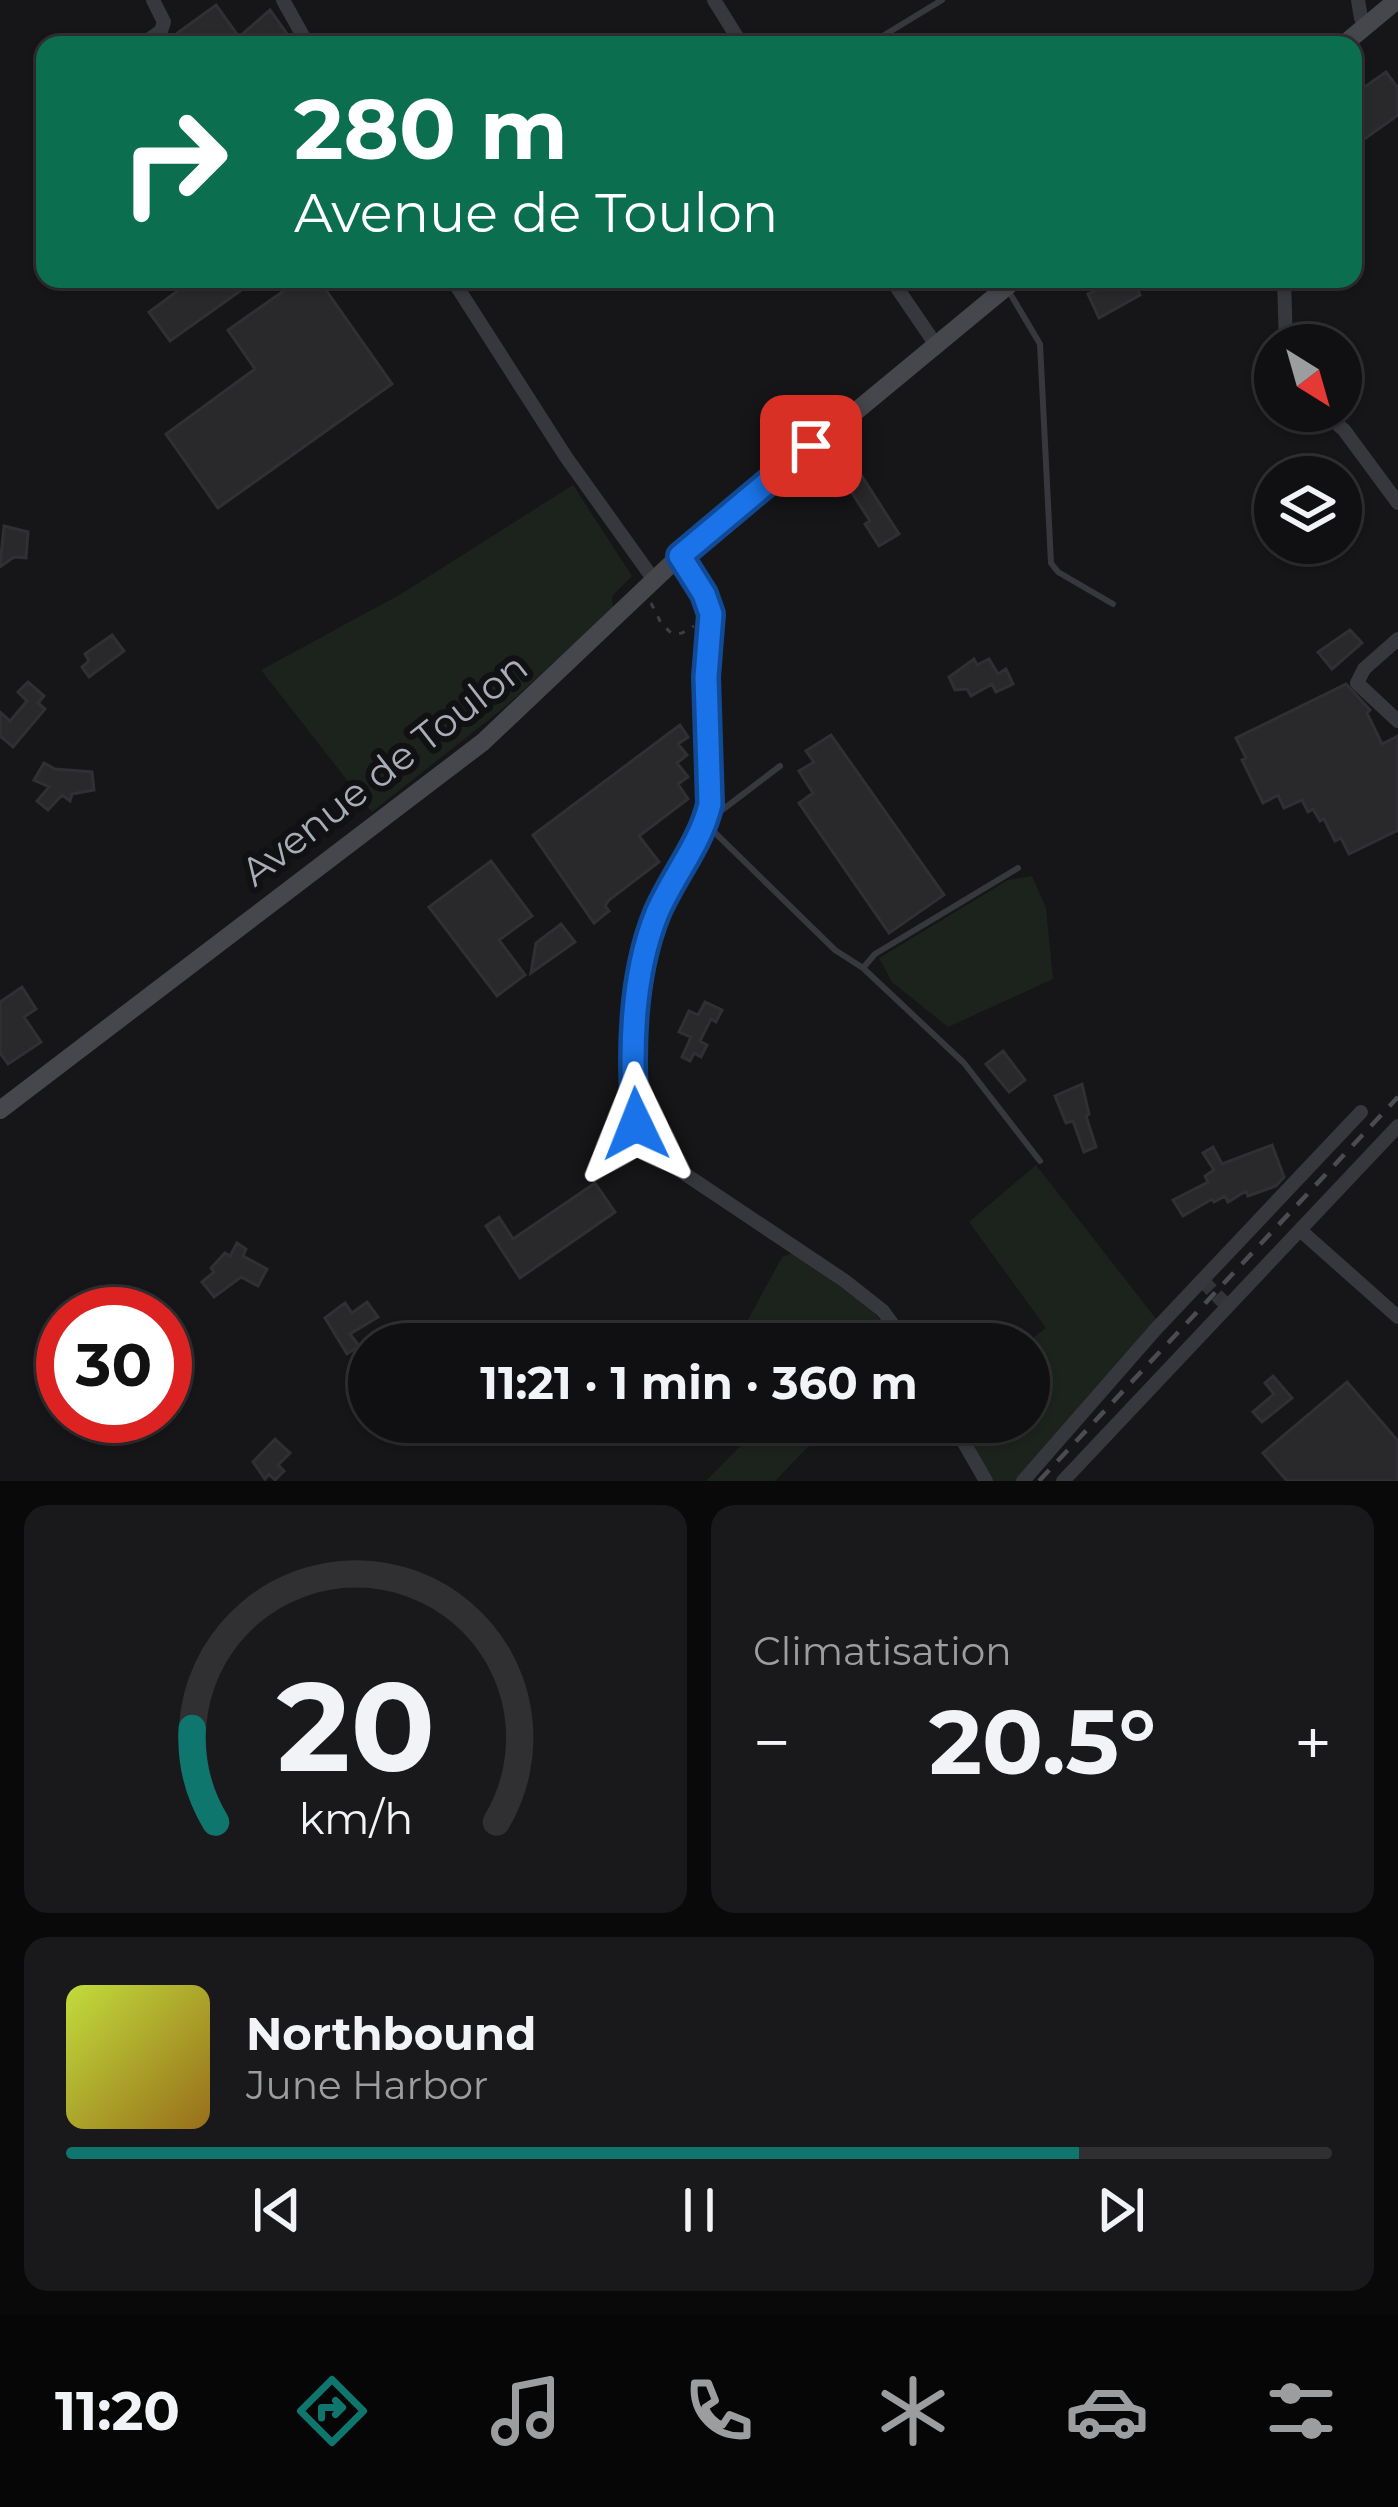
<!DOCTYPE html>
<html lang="fr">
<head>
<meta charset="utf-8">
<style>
	body { margin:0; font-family:Montserrat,sans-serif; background:#19191b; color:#f1f3f6; height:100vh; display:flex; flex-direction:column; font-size:45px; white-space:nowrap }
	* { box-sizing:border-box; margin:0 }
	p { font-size:39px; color:#9c9d9f }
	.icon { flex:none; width:66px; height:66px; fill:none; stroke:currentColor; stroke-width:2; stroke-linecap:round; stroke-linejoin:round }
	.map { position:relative; height:1481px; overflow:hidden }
	.drawer { display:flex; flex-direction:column; gap:24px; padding:24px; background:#09090a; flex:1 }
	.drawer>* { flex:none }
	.top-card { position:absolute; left:36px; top:36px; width:1326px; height:252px; border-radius:24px; box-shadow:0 3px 9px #0004,0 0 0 3px #303032; background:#0b6e4f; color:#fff; overflow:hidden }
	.needle { width:78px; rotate:143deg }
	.fabs { position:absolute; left:1254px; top:324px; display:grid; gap:24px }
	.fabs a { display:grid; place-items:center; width:108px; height:108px; border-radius:50%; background:#101012; box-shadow:0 3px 9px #0004,0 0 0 3px #303032; font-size:60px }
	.speed { position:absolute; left:36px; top:1287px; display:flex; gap:24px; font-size:60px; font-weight:700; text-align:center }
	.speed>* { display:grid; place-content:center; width:156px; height:156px; border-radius:50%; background:#101012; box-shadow:0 3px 9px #0004,0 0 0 3px #303032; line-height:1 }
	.speed .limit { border:18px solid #d22; background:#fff; color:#111 }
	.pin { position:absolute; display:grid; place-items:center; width:102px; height:102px; color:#fff; margin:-51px; border-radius:24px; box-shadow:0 6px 18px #0006 }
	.me { position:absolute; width:132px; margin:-66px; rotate:358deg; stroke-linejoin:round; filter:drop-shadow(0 0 9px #0008) }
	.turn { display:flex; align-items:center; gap:42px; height:252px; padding:0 60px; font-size:54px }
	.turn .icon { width:156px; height:156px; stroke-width:2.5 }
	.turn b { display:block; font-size:84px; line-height:102px }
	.big { font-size:90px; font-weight:700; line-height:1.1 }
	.drawer .tile { flex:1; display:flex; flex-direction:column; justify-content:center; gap:18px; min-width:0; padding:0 42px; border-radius:24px; background:#19191b }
	.drawer .dial { align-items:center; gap:0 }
	.dial svg { height:312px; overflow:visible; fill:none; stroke:#303032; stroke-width:7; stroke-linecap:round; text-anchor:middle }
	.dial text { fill:#f1f3f6; stroke:none }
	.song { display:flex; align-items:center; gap:36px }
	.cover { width:144px; height:144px; border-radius:18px; background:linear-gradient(135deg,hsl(70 70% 55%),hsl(40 70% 35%)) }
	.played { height:12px; border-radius:6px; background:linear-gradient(90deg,#0f766e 80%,#303032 80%) }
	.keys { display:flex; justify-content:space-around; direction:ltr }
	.heat { display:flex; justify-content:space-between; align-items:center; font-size:66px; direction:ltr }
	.drawer .tiles { flex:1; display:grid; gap:24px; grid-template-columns:1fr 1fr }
	.tile:last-child { grid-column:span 2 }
	.trip { position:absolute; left:348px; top:1323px; width:702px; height:120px; border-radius:60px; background:#101012; box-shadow:0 3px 9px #0004,0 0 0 3px #303032; font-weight:700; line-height:120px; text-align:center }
	.tabs { display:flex; height:192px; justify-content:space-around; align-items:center; background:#060607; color:#9c9d9f }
	.tabs .icon { width:84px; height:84px }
	.tabs .active { color:#0f766e }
	.tabs b { font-size:54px; color:#f1f3f6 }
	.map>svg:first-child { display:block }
</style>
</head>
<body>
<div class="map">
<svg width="1398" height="1481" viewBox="0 0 1398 1481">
	<rect width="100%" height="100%" fill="#161618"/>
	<path fill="#1c231d" d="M 573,485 L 632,576 L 612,596 L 613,608 L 506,706 L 372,812 L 261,670 L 401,594 Z
		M 1032,876 L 1046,908 L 1053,979 L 948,1027 L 892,982 L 879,958 L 1008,880 Z
		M 1036,1165 L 1157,1320 L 1018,1481 L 991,1481 L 957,1422 L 1029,1422 L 1029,1344 L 1025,1344 L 1046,1328 L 969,1222 Z
		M 790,1254 L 798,1255 C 836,1282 873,1307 902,1344 L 735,1344 L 782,1257 Z
		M 741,1422 L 832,1422 L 775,1481 L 706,1481 L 746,1440 Z"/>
	<path fill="#29292c" stroke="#303034" stroke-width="3" d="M 216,5 L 239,37 L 270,10 L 295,45 L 161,45 Z
		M 1386,72 L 1398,88 L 1398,115 L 1353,147 L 1353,95 Z
		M 194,279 L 257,279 L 170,341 L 149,312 Z
		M 276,279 L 318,279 L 392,384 L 218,508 L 166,434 L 255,369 L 228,330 L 285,290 Z
		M 1107,279 L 1133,279 L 1140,295 L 1099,318 L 1088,294 L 1097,290 L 1095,285 Z
		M 858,470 L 899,534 L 879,546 L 865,524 L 870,521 L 843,479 Z
		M 4,526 L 28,532 L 26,558 L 14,557 L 0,567 Z
		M 1350,630 L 1362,643 L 1332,669 L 1318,652 Z
		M 112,635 L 124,651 L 89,677 L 82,667 L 89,661 L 85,654 Z
		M 974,659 L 977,665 L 989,659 L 998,674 L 1006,669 L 1013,684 L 996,692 L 992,684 L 971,696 L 967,689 L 955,690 L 949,677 Z
		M 28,682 L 44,696 L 38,703 L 45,709 L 13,747 L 0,736 L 0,712 L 10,721 L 27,701 L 18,692 Z
		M 1346,684 L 1370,710 L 1367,713 L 1382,744 L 1398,736 L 1398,830 L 1349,854 L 1341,838 L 1335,841 L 1324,819 L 1320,821 L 1313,809 L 1308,812 L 1302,800 L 1284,808 L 1278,795 L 1263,803 L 1242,760 L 1246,758 L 1236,738 Z
		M 680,725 L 688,737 L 678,744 L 687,755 L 677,763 L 688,777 L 678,784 L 688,799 L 639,836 L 659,862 L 609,900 L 605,906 L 609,911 L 594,923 L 533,835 Z
		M 831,735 L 944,895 L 889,933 L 799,803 L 813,793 L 799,771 L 814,762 L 806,751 Z
		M 44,763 L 55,769 L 92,772 L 94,790 L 72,794 L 70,801 L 62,795 L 48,810 L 37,801 L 49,787 L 34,780 Z
		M 491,861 L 532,916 L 499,940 L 525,975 L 497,996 L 429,907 Z
		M 561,924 L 575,942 L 531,973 L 536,943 Z
		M 22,987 L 36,1009 L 24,1017 L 41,1042 L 8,1064 L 0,1053 L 0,1002 Z
		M 705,1002 L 722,1010 L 716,1022 L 711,1019 L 700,1041 L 707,1045 L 701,1057 L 694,1053 L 690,1061 L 682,1057 L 691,1037 L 679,1032 L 689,1011 L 698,1015 Z
		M 1003,1051 L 1025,1080 L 1009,1092 L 986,1064 Z
		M 1082,1084 L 1089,1114 L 1086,1116 L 1096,1147 L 1084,1152 L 1073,1121 L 1066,1123 L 1055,1096 Z
		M 1272,1145 L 1284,1177 L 1276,1186 L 1248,1196 L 1246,1191 L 1228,1202 L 1225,1196 L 1214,1202 L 1212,1199 L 1183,1216 L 1173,1200 L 1208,1182 L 1205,1176 L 1214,1170 L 1203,1153 L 1213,1147 L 1222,1164 Z
		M 595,1183 L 615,1212 L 520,1278 L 486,1226 L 499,1217 L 513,1239 Z
		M 237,1243 L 246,1249 L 243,1256 L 267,1269 L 258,1286 L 241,1277 L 214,1297 L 202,1282 L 214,1272 L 211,1268 L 225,1253 L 230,1256 Z
		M 367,1302 L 378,1317 L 350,1334 L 359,1346 L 347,1354 L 325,1318 L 345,1303 L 352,1313 Z
		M 1273,1376 L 1292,1398 L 1262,1422 L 1253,1412 L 1274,1394 L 1265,1383 Z
		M 1347,1382 L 1398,1441 L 1398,1481 L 1287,1481 L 1263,1453 Z
		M 275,1439 L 290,1453 L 278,1465 L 284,1471 L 275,1480 L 269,1474 L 265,1479 L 253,1462 Z"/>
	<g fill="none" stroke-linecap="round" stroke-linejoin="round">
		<path stroke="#333438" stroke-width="14" stroke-dasharray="14 7" stroke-linecap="butt" d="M 1202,1280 L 1228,1307"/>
		<path stroke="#3d3f44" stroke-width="3" stroke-dasharray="6 9" stroke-linecap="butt" d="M 651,603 L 661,623 L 672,634 L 682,633 L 694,626"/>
		<path stroke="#37383d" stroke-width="6" d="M 868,45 L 942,0
			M 1008,290 L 1040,344 L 1051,563 L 1058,572 L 1113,604
			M 780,766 L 705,823 L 835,950 L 863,968 L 964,1063 L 1040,1161
			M 863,968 L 875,954 L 1018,868"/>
		<path stroke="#37383d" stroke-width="14" d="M 283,0 L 308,45
			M 714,0 L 742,45
			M 1358,0 L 1361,18 L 1367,26
			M 141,45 L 161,31 L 164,22 L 153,0
			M 452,279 L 566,457 L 654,580
			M 891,279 L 936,345
			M 1284,279 L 1286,345
			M 1322,411 L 1344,430 L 1398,503
			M 680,556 L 711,614 L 707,677 L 710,804 C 700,843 672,876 657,914 C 640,956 621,1084 638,1126 C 644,1141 656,1151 667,1162 L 845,1281 L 883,1311 L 907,1344
			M 1398,639 L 1364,669 L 1357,683 L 1398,721
			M 1300,1230 L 1398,1317
			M 952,1422 L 986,1481
			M 1023,1481 L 1155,1330 L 1361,1112
			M 1063,1481 L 1398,1126"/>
		<path stroke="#45474d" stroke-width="18" d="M 1343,45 L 1397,0
			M 0,1110 L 483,742 L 670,565 L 1016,279"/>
		<path stroke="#4a4c52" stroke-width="4.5" stroke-dasharray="15 12" stroke-linecap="butt" d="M 1039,1481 L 1398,1097"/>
	</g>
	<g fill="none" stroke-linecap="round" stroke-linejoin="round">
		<defs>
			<path id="route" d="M 636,1124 C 630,1055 631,977 657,913 C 673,876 701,843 710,804 L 706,677 L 711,614 L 704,594 L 680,556 L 811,446"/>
		</defs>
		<use href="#route" stroke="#114b97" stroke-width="30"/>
		<use href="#route" stroke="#1a73e8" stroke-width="21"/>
	</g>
	<g text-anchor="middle" stroke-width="12" stroke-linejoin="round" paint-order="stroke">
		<g font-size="39" fill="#a8adb8" stroke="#111113">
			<text transform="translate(384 769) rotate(-38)" y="14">Avenue de Toulon</text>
		</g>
	</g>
</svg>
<div class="fabs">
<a><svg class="needle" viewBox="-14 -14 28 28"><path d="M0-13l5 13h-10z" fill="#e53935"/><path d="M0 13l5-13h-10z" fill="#9c9d9f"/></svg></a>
<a><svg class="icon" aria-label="layers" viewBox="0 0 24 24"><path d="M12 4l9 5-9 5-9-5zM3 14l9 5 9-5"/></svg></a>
</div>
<div class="speed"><div class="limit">30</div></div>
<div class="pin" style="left:811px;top:446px;background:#d93025"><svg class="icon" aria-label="arrive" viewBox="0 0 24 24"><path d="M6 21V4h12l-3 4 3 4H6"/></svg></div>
<svg class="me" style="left:636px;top:1124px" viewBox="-20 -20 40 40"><path d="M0-17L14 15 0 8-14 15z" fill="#1a73e8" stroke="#fff" stroke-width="4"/></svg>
<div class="trip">11:21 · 1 min · 360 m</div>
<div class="top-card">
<div class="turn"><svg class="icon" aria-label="right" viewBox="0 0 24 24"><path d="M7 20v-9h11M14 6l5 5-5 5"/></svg><div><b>280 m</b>Avenue de Toulon</div></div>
</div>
</div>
<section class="drawer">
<div class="tiles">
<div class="tile dial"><svg viewBox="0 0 100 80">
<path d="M14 69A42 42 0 1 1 86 69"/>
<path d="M14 69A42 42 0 0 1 8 45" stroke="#0f766e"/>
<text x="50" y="56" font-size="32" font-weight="700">20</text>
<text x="50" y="72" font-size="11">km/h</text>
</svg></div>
<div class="tile"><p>Climatisation</p>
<div class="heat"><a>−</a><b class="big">20.5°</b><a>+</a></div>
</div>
<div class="tile">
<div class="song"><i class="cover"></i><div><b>Northbound</b><p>June Harbor</p></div></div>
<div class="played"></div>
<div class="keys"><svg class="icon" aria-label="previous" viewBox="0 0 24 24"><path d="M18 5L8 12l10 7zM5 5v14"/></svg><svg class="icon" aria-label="pause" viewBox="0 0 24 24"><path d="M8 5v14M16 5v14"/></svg><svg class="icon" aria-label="next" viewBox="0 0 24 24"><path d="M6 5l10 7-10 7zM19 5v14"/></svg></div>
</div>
</div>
</section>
<nav class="tabs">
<b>11:20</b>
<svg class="icon active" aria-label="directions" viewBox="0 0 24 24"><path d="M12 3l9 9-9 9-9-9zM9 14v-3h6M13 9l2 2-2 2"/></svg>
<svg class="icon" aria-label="music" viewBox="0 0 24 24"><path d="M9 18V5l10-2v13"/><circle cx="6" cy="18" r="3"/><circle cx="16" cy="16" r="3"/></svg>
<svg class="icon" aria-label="phone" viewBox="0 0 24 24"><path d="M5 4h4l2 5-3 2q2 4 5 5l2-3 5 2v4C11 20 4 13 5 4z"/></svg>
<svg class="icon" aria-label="climate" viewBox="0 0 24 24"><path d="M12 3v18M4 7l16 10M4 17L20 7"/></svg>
<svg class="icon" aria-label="car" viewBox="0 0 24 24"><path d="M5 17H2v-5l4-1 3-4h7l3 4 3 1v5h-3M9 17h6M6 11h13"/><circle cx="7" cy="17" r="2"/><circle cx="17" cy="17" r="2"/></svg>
<svg class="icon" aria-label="filters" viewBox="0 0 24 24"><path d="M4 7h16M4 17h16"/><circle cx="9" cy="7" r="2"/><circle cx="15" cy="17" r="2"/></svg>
</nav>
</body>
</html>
